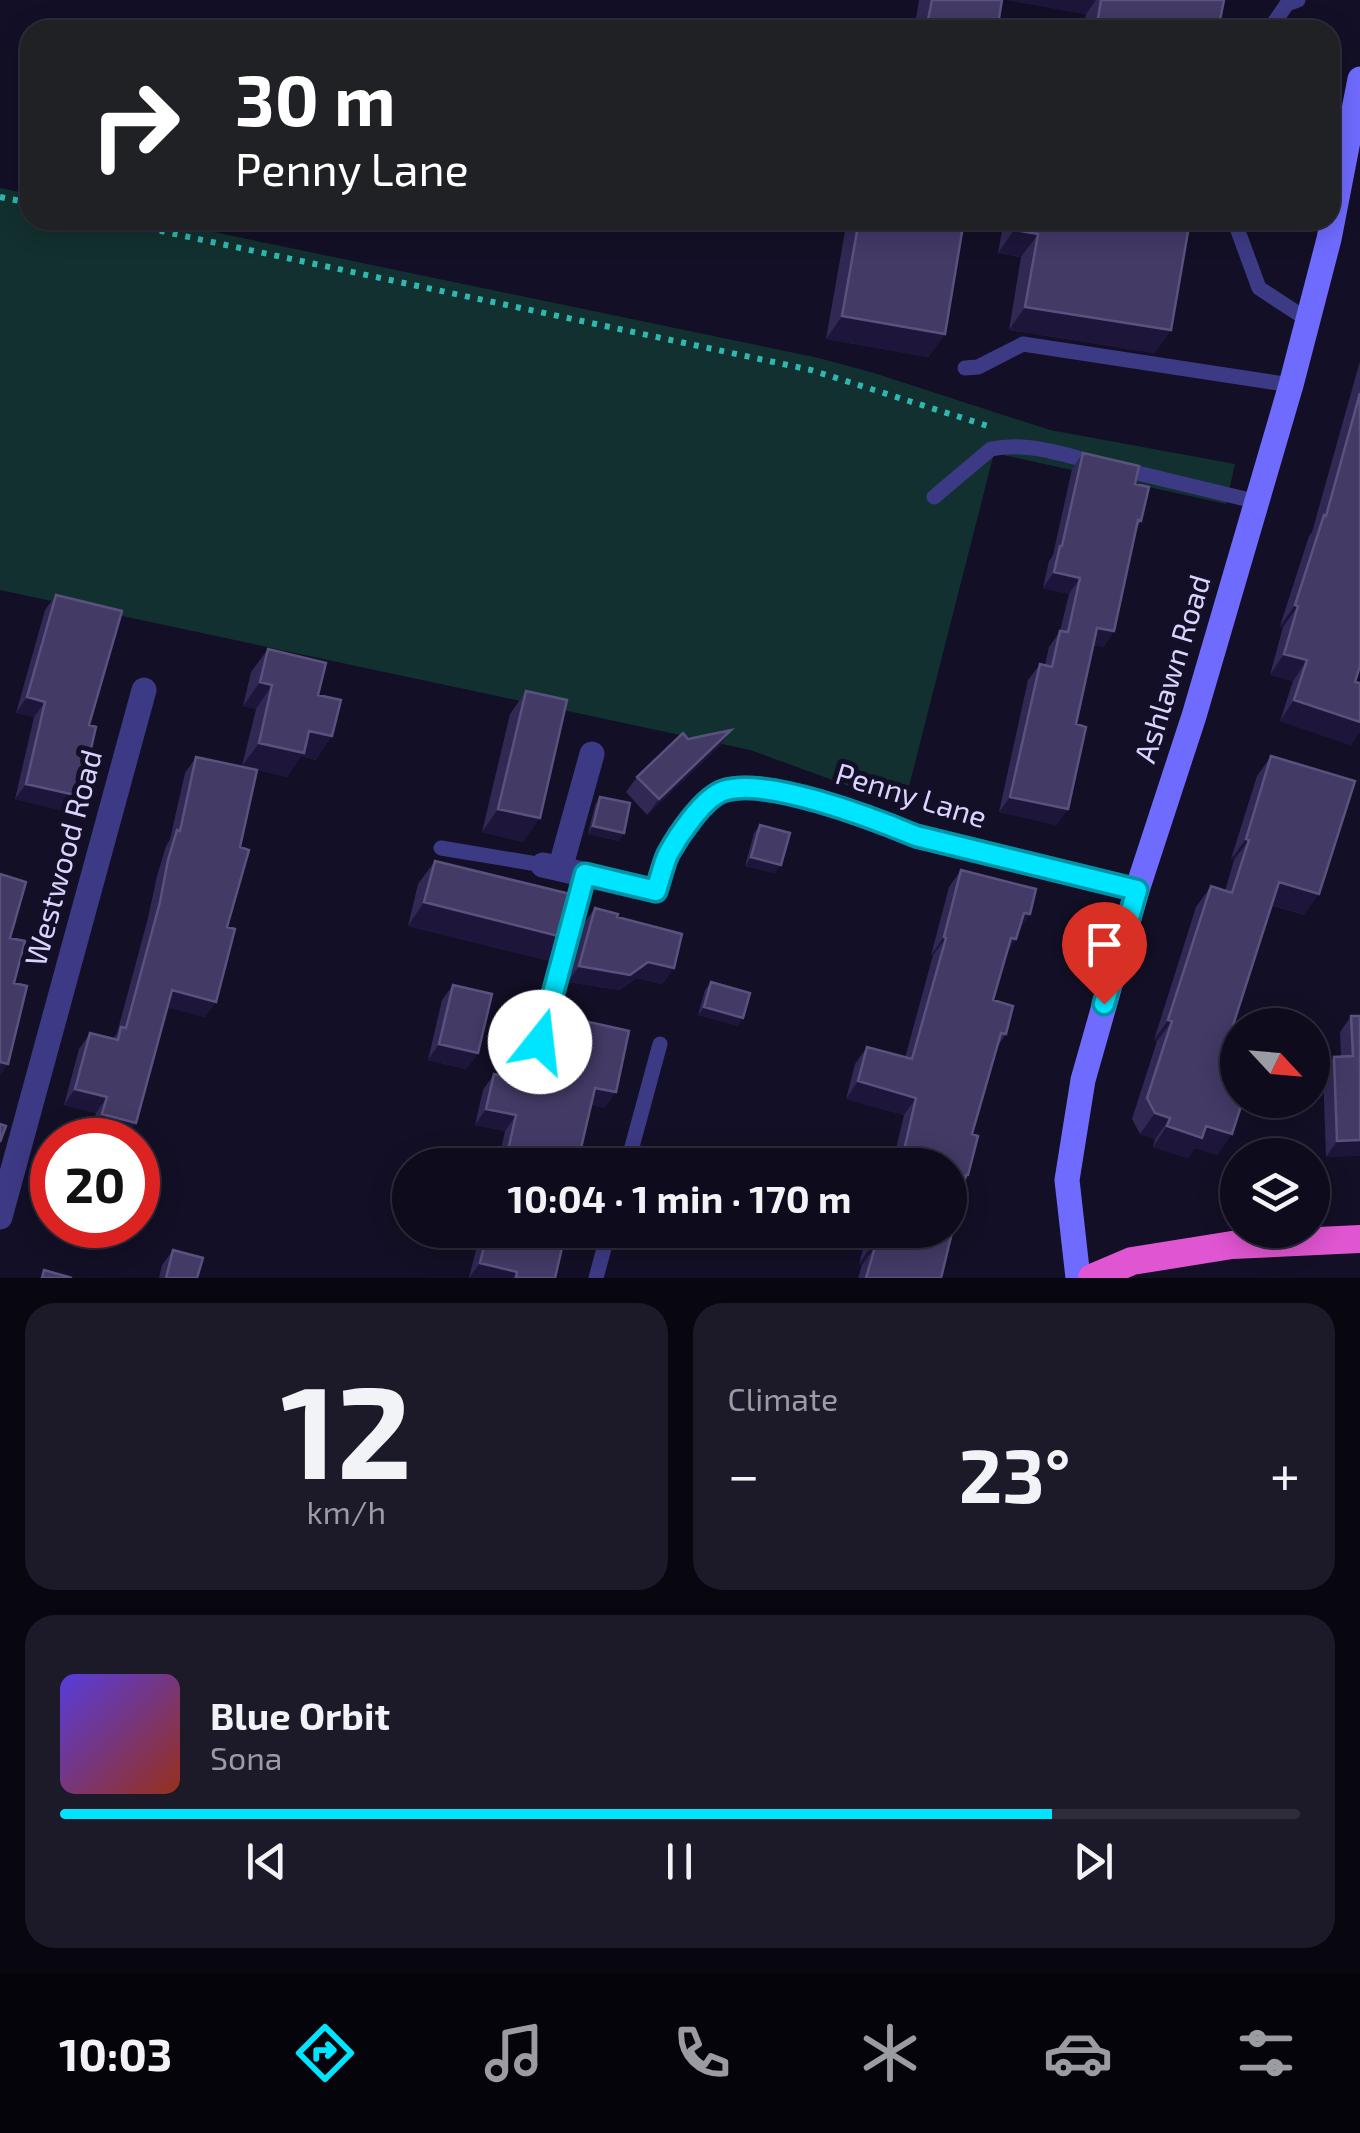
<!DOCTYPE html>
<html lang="en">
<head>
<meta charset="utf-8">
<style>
	body { margin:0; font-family:"Exo 2",sans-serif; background:#1c1929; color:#f1f3f6; height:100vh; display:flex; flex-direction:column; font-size:38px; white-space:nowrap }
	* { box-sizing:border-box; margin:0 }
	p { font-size:32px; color:#9b9ba3 }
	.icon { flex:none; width:55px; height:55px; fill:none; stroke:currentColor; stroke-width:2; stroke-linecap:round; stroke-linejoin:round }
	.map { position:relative; height:1278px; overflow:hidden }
	.side { display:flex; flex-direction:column; gap:25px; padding:25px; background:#08060f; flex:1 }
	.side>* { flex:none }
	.top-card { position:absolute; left:20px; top:20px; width:1320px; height:210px; border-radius:30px; box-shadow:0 5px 25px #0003,0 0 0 2px #2e2b3b; background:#202124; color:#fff; overflow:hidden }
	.needle { width:65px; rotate:116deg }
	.controls { position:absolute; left:1220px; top:1008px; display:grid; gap:20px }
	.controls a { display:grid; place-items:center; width:110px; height:110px; border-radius:50%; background:#0e0b1c; box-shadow:0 5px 25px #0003,0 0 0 2px #2e2b3b; font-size:50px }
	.speed { position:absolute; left:30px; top:1118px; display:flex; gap:20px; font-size:50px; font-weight:700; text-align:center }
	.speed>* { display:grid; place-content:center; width:130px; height:130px; border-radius:50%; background:#0e0b1c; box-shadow:0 5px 25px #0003,0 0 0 2px #2e2b3b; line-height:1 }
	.speed .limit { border:15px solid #d22; background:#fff; color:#111 }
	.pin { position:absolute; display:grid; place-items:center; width:85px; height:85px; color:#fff; margin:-102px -42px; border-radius:50% 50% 50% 0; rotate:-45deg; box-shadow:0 0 10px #0007 }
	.pin .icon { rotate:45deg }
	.me { position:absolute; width:110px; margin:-55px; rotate:16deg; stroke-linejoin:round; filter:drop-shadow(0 0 8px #0008) }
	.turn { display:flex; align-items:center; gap:35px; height:210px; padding:0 50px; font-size:45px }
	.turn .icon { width:130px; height:130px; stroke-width:2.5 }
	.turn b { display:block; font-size:70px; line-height:85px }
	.big { font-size:75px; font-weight:700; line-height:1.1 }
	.side .widget { flex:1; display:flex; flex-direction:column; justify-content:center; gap:15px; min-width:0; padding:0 35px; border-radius:30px; background:#1c1929 }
	.side .dial { align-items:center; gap:0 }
	.dial b { font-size:130px; line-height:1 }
	.song { display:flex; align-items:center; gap:30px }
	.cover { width:120px; height:120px; border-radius:15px; background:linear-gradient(135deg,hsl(250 70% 55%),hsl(10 70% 35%)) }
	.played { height:10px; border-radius:5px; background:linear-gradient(90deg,#00e5ff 80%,#2e2b3b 80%) }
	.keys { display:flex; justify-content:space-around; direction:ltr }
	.heat { display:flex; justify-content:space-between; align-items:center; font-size:55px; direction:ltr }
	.side .tiles { flex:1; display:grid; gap:25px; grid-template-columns:1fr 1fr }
	.widget:last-child { grid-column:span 2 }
	.trip { position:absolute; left:392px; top:1148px; width:575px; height:100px; border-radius:50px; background:#0e0b1c; box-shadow:0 5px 25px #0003,0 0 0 2px #2e2b3b; font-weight:700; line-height:100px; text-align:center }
	.tabs { display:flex; height:160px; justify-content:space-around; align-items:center; background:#06040b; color:#9b9ba3 }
	.tabs .icon { width:70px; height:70px }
	.tabs .current { color:#00e5ff }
	.tabs b { font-size:45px; color:#f1f3f6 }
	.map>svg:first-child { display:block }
</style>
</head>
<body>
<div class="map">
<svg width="1360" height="1278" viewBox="0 0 1360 1278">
	<rect width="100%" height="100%" fill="#130f26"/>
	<path fill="#12302f" d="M 0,188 L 30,194 L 30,220 L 156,220 L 819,358 L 874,373 L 1050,430 L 1235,464 L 1226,504 L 994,453 L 904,806 L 750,750 L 0,590 Z"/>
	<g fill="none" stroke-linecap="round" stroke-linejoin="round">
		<path stroke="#2fb8b0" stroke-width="6" stroke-dasharray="5 8" stroke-linecap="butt" d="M 0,197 L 30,203
			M 109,220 L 811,370 L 988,426"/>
		<path stroke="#3d3a85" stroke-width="15" d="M 1269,30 L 1287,4 L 1298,0
			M 1234,220 L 1259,288 L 1308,320
			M 965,368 L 978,367 L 1023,344 L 1291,385
			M 1121,469 L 1258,502
			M 934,497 L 991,449 C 1027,441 1064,455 1098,463
			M 441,848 L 543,865
			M 530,1078 L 585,875
			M 627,1165 L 660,1044
			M 596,1278 L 609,1230"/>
		<path stroke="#3d3a85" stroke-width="25" d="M 543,865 L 656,891 C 660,879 663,865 668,854 C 678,836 703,798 723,791 C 764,776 875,819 916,836 L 1137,890
			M 560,869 L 592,754
			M 0,1217 L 144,690"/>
		<path stroke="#6f6bff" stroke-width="25" d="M 1078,1278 L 1067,1180 L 1083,1080 L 1137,890 L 1194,716 L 1291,385 L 1329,239 L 1360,79"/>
		<path stroke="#e055d1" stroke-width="28" d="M 1092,1278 L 1132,1261 L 1232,1245 L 1360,1239"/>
	</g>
	<path fill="#312854" d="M 919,0 L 1002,0 L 997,30 L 914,30 Z
		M 1008,0 L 1224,0 L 1218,30 L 1083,30 L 1086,14 Z
		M 847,220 L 964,220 L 945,334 L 928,357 L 826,339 Z
		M 1004,220 L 1190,220 L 1171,330 L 1154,353 L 1009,330 L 1021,257 L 998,253 Z
		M 1360,361 L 1360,666 L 1355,682 L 1351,745 L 1280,721 L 1293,681 L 1270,675 L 1283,627 L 1280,626 L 1309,536 L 1312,532 Z
		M 1083,453 L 1135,484 L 1141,521 L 1137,528 L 1114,631 L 1103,647 L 1093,645 L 1076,724 L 1057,825 L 999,812 L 1028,680 L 1040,664 L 1045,665 L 1049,647 L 1060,631 L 1069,594 L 1043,588 L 1049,561 L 1053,555 L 1072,469 Z
		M 56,595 L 89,725 L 69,812 L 15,799 L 34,717 L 16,713 L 45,610 Z
		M 268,649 L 318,695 L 316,760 L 301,756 L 287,777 L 242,766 L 256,709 L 243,706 L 251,672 Z
		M 526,691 L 523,842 L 482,832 L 510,714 Z
		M 731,730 L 720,746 L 647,815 L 626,792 L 637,777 L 688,739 Z
		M 1271,756 L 1304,915 L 1271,905 L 1227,1044 L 1218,1155 L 1195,1148 L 1188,1158 L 1153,1147 L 1155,1139 L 1140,1134 L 1132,1119 L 1157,1041 L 1154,1040 L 1196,907 L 1211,886 L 1225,891 L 1234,860 L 1231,859 L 1257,776 Z
		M 196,757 L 240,847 L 227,927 L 205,1017 L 167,1007 L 125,1139 L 91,1130 L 96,1113 L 64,1105 L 79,1049 L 90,1033 L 113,1039 L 117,1033 L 148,918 L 157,876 L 166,846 L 170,839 L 185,773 Z
		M 600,797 L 619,841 L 588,834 L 595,805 Z
		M 760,825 L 775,873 L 745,866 L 754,833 Z
		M 435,861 L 550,961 L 408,926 L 418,884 Z
		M 961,870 L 1030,914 L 1019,930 L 1016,939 L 1006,954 L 993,1000 L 1006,1034 L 997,1047 L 972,1134 L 968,1175 L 964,1182 L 941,1278 L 858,1278 L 862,1265 L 859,1264 L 868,1230 L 950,1230 L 950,1165 L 886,1165 L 895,1153 L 904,1115 L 846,1099 L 855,1064 L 867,1047 L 905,1058 L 933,955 L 931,955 L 949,887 Z
		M 595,908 L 617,917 L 674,968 L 662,984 L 637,978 L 619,990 L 568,982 L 584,923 Z
		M 711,982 L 738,1026 L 698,1015 L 705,990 Z
		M 453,985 L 478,1053 L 466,1069 L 428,1060 L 442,1000 Z
		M 1351,1016 L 1360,1016 L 1360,1155 L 1326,1157 L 1323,1073 L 1334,1057 L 1341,1057 L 1340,1032 Z
		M 589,1022 L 605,1108 L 591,1105 L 578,1161 L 576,1165 L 512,1165 L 498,1162 L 505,1131 L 475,1125 L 483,1090 L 494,1074 L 550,1086 L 553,1072 L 564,1056 L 574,1058 L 578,1038 Z
		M 481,1230 L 558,1230 L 554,1246 L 555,1278 L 469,1278 Z
		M 173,1250 L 197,1278 L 159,1278 L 162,1265 Z"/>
	<path fill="#1d163a" d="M 1008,0 L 1096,0 L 1086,14 Z
		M 1014,230 L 1038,234 L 1021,257 L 998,253 Z
		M 1025,307 L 1171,330 L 1154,353 L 1009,330 Z
		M 842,316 L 945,334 L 928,357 L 826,339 Z
		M 1054,572 L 1080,578 L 1069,594 L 1043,588 Z
		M 1295,605 L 1298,606 L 1283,627 L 1280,626 Z
		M 1097,628 L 1114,631 L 1103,647 L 1086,644 Z
		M 1284,654 L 1307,660 L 1293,681 L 1270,675 Z
		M 260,682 L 272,685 L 256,709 L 243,706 Z
		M 27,697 L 45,702 L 34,717 L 16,713 Z
		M 1294,700 L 1360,722 L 1360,732 L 1351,745 L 1280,721 Z
		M 731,730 L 720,746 L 647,815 L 659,799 Z
		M 309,731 L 332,736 L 316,760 L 301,756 L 287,777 L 242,766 L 259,743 Z
		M 26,784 L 80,796 L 69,812 L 15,799 Z
		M 1010,797 L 1068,809 L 1057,825 L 999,812 Z
		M 498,809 L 540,818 L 523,842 L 482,832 Z
		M 593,826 L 624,833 L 619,841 L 588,834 Z
		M 1246,839 L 1249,840 L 1234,860 L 1231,859 Z
		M 751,857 L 781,865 L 775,873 L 745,866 Z
		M 1279,882 L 1319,894 L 1304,915 L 1264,902 Z
		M 424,902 L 566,938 L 550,961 L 408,926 Z
		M 1024,913 L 1030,914 L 1017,932 Z
		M 944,937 L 946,938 L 933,955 L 931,955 Z
		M 1011,938 L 1016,939 L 1004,957 Z
		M 648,962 L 674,968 L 662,984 L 637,978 L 619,990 L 568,982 L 579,966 Z
		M 172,990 L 216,1002 L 205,1017 L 160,1006 Z
		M 704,1007 L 743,1018 L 738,1026 L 698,1015 Z
		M 1168,1020 L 1172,1021 L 1157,1041 L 1154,1040 Z
		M 439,1044 L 478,1053 L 466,1069 L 428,1060 Z
		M 0,1062 L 8,1064 L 0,1076 Z
		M 858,1081 L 916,1098 L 904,1115 L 846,1099 Z
		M 595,1088 L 616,1092 L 605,1108 L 584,1104 Z
		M 75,1089 L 107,1097 L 96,1113 L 64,1105 Z
		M 486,1109 L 516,1115 L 505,1131 L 475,1125 Z
		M 1155,1113 L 1170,1118 L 1155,1139 L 1140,1134 Z
		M 102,1114 L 136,1123 L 125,1139 L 91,1130 Z
		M 1167,1126 L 1206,1126 L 1232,1134 L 1218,1155 L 1195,1148 L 1188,1158 L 1153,1147 Z
		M 1360,1140 L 1360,1156 L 1326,1157 L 1337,1141 Z
		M 509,1146 L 578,1161 L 576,1165 L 512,1165 L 498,1162 Z
		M 871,1246 L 875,1247 L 862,1265 L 859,1264 Z
		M 480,1263 L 517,1272 L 513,1278 L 469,1278 Z"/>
	<path fill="#433a66" stroke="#5a527e" stroke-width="2.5" d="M 932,0 L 1002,0 L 997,30 L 926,30 Z
		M 1101,0 L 1224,0 L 1218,30 L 1096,30 Z
		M 859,220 L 964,220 L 945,334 L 842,316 Z
		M 1016,220 L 1190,220 L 1171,330 L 1025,307 L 1038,234 L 1014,230 Z
		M 1360,393 L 1360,666 L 1355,682 L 1360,683 L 1360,722 L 1294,700 L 1307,660 L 1284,654 L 1298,606 L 1295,605 L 1324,515 L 1326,516 Z
		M 1083,453 L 1139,466 L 1135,484 L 1149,487 L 1141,521 L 1138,520 L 1114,631 L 1097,628 L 1076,724 L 1086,727 L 1068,809 L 1010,797 L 1040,664 L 1052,667 L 1060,631 L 1068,632 L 1080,578 L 1054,572 L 1060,546 L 1062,546 Z
		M 56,595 L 122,611 L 89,725 L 96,727 L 80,796 L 26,784 L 45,702 L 27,697 Z
		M 268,649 L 326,663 L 318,695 L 341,700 L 332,736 L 309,731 L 304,753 L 259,743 L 272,685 L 260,682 Z
		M 526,691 L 567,700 L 540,818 L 498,809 Z
		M 731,730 L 659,799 L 637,777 L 683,733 L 688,739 Z
		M 1271,756 L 1355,781 L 1319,894 L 1279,882 L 1227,1044 L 1238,1047 L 1238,1100 L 1243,1100 L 1232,1134 L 1206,1126 L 1202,1138 L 1167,1126 L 1170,1118 L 1155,1113 L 1147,1098 L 1172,1021 L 1168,1020 L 1211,886 L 1232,893 L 1249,840 L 1246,839 Z
		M 196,757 L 257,770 L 240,847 L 249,850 L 227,927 L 235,929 L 216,1002 L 172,990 L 136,1123 L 102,1114 L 107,1097 L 75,1089 L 90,1033 L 118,1040 L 121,1027 L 126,1028 L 160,902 L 168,860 L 177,830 L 180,831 Z
		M 600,797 L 630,803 L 624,833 L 593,826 Z
		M 760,825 L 790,833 L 781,865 L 751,857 Z
		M 435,861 L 578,896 L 566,938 L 424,902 Z
		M 961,870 L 1036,889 L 1030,914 L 1024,913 L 1016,939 L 1011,938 L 993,1000 L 1013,1006 L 1006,1034 L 1001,1033 L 972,1134 L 978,1136 L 968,1175 L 966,1175 L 941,1278 L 866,1278 L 875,1247 L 871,1246 L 875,1230 L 950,1230 L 950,1165 L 891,1165 L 895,1152 L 903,1155 L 916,1098 L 858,1081 L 867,1047 L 912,1059 L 946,938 L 944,937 Z
		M 0,874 L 26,882 L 10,938 L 25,941 L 14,983 L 27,986 L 8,1064 L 0,1062 Z
		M 595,908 L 618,914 L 617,917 L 682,934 L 674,968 L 648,962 L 630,975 L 579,966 Z
		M 711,982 L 750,993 L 743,1018 L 704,1007 Z
		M 453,985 L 492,994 L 478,1053 L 439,1044 Z
		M 1351,1016 L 1360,1016 L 1360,1140 L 1337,1141 L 1334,1057 L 1353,1056 Z
		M 589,1022 L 629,1031 L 616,1092 L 595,1088 L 578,1161 L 509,1146 L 516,1115 L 486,1109 L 494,1074 L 557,1088 L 564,1056 L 581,1060 Z
		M 0,1124 L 6,1126 L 0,1142 Z
		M 488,1230 L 558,1230 L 554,1246 L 562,1248 L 555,1278 L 516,1278 L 517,1272 L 480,1263 Z
		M 173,1250 L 203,1258 L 197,1278 L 166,1278 Z
		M 44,1270 L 72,1278 L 42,1278 Z"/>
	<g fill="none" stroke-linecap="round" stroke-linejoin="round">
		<defs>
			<path id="route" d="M 540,1042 L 585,874 L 656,891 C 660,879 663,865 668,854 C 678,836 703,798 723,791 C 765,776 875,819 916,836 L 1137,890 L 1104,1004"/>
		</defs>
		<use href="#route" stroke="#0095a6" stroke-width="25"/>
		<use href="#route" stroke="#00e5ff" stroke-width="18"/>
	</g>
	<g text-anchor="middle" stroke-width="10" stroke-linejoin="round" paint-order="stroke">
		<g font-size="30" fill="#d9d4ff" stroke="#130f26">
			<text transform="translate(1173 669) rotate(-73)" y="10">Ashlawn Road</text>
			<text transform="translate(911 796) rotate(17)" y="10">Penny Lane</text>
			<text transform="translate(64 858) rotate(-75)" y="10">Westwood Road</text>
		</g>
	</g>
</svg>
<div class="controls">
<a><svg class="needle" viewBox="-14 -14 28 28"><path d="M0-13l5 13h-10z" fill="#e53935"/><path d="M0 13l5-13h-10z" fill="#9b9ba3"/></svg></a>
<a><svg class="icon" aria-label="layers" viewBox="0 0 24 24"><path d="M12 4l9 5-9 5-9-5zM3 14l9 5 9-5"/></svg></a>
</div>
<div class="speed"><div class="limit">20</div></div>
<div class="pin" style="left:1104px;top:1004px;background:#d93025"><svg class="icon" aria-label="arrive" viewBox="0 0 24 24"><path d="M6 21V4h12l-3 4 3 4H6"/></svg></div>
<svg class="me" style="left:540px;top:1042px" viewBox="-20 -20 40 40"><circle r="19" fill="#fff"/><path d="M0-13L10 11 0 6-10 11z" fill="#00e5ff"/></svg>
<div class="trip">10:04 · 1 min · 170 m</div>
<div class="top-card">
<div class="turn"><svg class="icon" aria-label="right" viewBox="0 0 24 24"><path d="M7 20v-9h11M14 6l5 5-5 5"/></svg><div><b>30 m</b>Penny Lane</div></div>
</div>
</div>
<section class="side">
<div class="tiles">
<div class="widget dial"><b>12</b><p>km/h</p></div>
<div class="widget"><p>Climate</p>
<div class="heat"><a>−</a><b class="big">23°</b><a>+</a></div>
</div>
<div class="widget">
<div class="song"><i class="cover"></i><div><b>Blue Orbit</b><p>Sona</p></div></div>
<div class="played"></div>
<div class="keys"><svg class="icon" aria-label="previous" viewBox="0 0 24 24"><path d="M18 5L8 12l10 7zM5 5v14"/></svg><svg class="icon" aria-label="pause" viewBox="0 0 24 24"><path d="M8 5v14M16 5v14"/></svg><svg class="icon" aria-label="next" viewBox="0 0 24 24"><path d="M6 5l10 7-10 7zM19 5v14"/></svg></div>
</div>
</div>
</section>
<nav class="tabs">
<b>10:03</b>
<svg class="icon current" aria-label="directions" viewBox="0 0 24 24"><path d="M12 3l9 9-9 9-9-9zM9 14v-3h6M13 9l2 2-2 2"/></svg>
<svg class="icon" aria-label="music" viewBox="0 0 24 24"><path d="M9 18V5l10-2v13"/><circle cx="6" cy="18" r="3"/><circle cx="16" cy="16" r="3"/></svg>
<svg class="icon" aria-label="phone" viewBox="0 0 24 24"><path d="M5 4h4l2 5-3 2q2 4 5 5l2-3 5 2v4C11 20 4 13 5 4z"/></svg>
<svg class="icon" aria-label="climate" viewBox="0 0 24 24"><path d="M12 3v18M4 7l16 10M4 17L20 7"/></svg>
<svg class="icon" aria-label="car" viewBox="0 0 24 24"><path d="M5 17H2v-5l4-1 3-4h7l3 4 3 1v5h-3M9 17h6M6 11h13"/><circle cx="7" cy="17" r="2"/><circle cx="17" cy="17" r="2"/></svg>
<svg class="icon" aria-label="filters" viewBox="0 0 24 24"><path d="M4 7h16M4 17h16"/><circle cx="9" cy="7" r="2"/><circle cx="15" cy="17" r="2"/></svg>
</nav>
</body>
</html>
